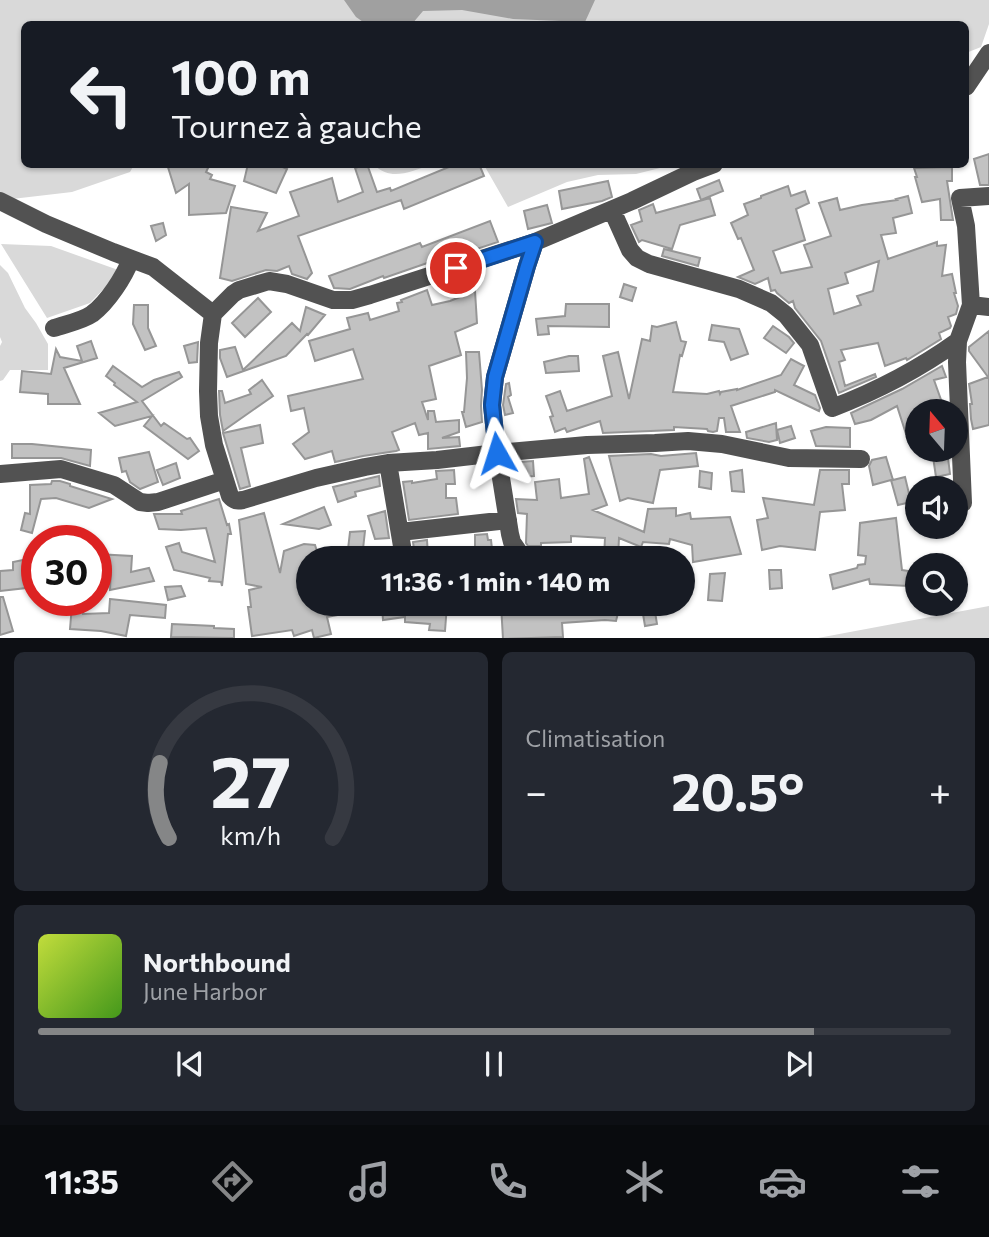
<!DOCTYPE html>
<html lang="fr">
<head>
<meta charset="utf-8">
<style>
	body { margin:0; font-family:Commissioner,sans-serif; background:#242831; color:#f1f3f6; height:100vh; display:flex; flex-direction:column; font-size:26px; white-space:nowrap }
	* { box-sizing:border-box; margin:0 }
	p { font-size:23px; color:#9ea1a6 }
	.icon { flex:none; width:38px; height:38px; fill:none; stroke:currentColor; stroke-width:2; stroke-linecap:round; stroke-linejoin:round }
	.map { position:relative; height:638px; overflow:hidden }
	.details { display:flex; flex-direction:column; gap:14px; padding:14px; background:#0d0f14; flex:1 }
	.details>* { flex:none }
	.top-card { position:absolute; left:21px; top:21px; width:948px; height:147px; border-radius:10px; box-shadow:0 2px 5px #0004; background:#171b24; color:#f1f3f6; overflow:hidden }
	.needle { width:46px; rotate:341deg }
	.tools { position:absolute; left:905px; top:399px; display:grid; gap:14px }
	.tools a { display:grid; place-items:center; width:63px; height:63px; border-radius:50%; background:#171b24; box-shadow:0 2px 5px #0004; font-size:35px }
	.speed { position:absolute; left:21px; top:525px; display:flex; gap:14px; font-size:35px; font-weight:700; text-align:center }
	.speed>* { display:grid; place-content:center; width:91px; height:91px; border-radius:50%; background:#171b24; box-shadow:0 2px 5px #0004; line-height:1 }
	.speed .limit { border:10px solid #d22; background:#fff; color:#111 }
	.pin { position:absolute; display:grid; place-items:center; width:60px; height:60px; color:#fff; margin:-30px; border:4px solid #fff; border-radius:50%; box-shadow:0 2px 7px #0007 }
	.me { position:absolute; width:77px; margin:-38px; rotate:354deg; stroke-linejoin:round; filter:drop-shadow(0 0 5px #0008) }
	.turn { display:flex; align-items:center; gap:24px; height:147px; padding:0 35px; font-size:32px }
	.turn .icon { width:91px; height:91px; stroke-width:2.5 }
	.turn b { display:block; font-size:49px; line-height:60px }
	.big { font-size:52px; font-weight:700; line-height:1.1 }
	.details .widget { flex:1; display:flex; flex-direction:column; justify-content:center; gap:10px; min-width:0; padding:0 24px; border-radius:10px; background:#242831 }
	.details .dial { align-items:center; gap:0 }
	.dial svg { height:182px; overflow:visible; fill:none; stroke:#363941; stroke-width:7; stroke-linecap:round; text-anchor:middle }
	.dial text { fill:#f1f3f6; stroke:none }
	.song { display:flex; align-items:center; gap:21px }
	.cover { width:84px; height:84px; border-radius:10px; background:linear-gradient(135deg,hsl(70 70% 55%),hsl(100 70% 35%)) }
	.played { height:7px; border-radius:4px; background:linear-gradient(90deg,#858687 85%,#363941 85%) }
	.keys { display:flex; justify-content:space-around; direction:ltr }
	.heat { display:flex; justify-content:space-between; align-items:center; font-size:38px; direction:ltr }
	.details .tiles { flex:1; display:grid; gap:14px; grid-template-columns:1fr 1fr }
	.widget:last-child { grid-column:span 2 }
	.trip { position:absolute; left:296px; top:546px; width:399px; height:70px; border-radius:35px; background:#171b24; box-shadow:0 2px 5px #0004; font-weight:700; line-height:70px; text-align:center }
	.tab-bar { display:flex; height:112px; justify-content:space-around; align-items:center; background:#090b0e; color:#9ea1a6 }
	.tab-bar .icon { width:49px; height:49px }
	.tab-bar .on { color:#858687 }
	.tab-bar b { font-size:32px; color:#f1f3f6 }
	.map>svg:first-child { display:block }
</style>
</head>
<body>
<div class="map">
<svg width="989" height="639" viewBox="0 0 989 639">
	<rect width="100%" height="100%" fill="#fff"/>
	<path fill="#d9d9d9" d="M 0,0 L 989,0 L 989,24 L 981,47 L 966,53 L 966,24 L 24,24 L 24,164 L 134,165 L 130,172 L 72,192 L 12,199 L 0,193 Z
		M 374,165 L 431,165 C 410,171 392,182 374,165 Z
		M 484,165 L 672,165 L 636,174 L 598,175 L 567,182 L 508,207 Z
		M 1,244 L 51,246 L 121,271 L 90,303 L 47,318 Z
		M 0,265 L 8,273 L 25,308 L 36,323 L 48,344 L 48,370 L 10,370 L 3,380 L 0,381 L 0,346 L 2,342 L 0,337 Z
		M 989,606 L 989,638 L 818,638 Z"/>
	<path fill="#a0a0a0" d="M 344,0 L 595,0 L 585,22 L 513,19 L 462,10 L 423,11 L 412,24 L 366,24 L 356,17 Z"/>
	<path fill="#c2c2c2" stroke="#969696" stroke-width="2" fill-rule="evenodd" d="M 989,154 L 989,185 L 980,185 L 974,159 Z
		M 167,164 L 210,164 L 206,172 L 212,175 L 210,179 L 235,186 L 226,213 L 189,215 L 189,184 L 176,193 Z
		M 248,164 L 276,164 L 287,169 L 276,193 L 244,181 Z
		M 367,164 L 377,192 L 390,188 L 391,191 L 456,164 L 479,164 L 484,176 L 404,209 L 401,200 L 298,236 L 312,273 L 307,279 L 292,274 L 289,266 L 277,271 L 266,270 L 232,281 L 220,278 L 231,207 L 267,213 L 258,231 L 299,216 L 290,192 L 332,178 L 338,202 L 363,192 L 355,168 Z
		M 952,167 L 952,181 L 947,181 L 953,220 L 941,220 L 940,199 L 922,202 L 915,177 L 917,177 L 914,168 Z
		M 719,180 L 723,191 L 701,200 L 697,189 Z
		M 608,181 L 612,197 L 602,201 L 562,209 L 559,191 Z
		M 788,186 L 791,196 L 805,191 L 809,203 L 796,209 L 805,240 L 773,251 L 781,273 L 812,267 L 804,245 L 831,236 L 819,203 L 837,198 L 840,210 L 862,205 L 897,200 L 896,199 L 908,196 L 912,213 L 893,218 L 896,233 L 881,235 L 888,259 L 937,242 L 937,246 L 946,245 L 942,276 L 952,274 L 956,293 L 954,293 L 958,306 L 956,314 L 948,317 L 951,326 L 950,328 L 939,333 L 941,339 L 907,360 L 906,358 L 885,366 L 878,343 L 841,350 L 845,360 L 839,362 L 845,386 L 875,374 L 876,377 L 839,393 L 821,341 L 795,308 L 793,301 L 789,303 L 777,293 L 775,290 L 771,291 L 768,278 L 755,284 L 738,277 L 754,270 L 741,238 L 738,239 L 731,223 L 748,215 L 744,204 L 761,198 L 761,196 ZM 879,261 L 873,291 L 857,296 L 861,305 L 834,314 L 828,289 L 848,283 L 845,273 Z
		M 710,198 L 715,215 L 680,225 L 672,249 L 642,240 L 639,242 L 631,225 L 642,221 L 639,210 L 653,204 L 656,213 Z
		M 547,205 L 552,223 L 528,229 L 524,211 Z
		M 490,221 L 498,242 L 434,263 L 433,261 L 384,278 L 383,276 L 350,289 L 334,288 L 329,276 L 420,243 L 422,247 Z
		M 163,223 L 166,235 L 156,241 L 151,226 Z
		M 664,249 L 700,258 L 698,266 L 662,256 Z
		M 624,284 L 636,288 L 632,301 L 620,297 Z
		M 427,290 L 432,305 L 450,301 L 475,291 L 477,323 L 455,332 L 461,355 L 429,366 L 436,399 L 422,402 L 428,420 L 428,411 L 434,411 L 436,422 L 459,420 L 459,432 L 442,438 L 459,437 L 460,446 L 428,449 L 428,433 L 419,435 L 415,423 L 392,432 L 399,450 L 396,451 L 363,456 L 335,462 L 332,451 L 305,459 L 293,444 L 309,432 L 304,408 L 291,411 L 288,396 L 363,379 L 353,349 L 315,361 L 309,341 L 350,329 L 347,318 L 368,313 L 370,320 L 399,311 L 397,303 L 402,302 L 401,300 Z
		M 258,298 L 271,312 L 245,337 L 232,323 Z
		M 566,304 L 609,304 L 609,327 L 548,326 L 549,334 L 538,335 L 536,319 L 565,316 Z
		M 134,305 L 148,305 L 148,328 L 156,346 L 145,350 L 133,324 Z
		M 306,307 L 325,315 L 308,335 L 307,334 L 286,356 L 227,377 L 220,358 L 220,350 L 235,347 L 243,370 L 292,323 L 300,331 Z
		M 676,322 L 681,341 L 686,342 L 682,356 L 680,355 L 673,392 L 707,394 L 719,391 L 720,394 L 721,392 L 737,389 L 737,390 L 781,375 L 791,359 L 804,366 L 794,385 L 815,395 L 820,408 L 819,411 L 775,390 L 775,392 L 731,406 L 740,432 L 726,432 L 724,418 L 719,418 L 717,431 L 713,432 L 708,431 L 707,429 L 674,427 L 674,430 L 603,433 L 600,421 L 567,432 L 565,428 L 555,432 L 550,417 L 553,416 L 546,396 L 560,391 L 567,411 L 612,396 L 603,356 L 618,352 L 629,399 L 642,339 L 650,341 L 652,326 L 657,327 Z
		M 712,325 L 739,329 L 748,354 L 731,360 L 724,342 L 709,340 Z
		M 773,326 L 789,337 L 794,343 L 786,353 L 764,338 Z
		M 989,331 L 989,425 L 973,429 L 971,419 L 970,404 L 972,404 L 969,384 L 988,377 L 969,351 L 969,347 Z
		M 91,341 L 97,358 L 64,368 L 80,404 L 48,404 L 48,394 L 20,392 L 22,371 L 51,374 L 56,349 L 60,357 L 82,361 L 77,346 Z
		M 198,342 L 197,362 L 189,363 L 184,346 Z
		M 466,352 L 479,352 L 482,390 L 481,406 L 482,422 L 466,427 L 462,412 L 464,412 L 467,378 Z
		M 569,356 L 578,356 L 579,371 L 546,373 L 544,362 Z
		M 113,366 L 142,387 L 154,380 L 179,372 L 182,377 L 142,401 L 161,426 L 164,423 L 187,439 L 190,438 L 199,451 L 188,459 L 144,426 L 152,416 L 115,426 L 99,413 L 137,402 L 114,385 L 115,383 L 106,376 Z
		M 942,366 L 946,377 L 934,380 L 945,411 L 917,411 L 917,430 L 906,434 L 897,406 L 871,420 L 855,424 L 851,413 L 902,389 Z
		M 262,380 L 273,396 L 223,431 L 220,415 L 219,391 L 222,391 L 225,403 L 251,394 L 249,390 Z
		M 509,383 L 511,395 L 508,397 L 513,413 L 505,415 L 503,405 L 506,384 Z
		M 776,423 L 777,440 L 769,442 L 747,438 L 746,432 Z
		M 260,425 L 263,443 L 241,448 L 250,486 L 240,489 L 223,433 Z
		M 791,426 L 795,438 L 780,443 L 777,430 Z
		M 826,427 L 850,428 L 850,447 L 816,446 L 811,431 Z
		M 12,444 L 32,444 L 91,450 L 90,466 L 61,458 L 12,458 Z
		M 932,450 L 947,450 L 950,474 L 936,477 Z
		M 149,452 L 158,482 L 140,489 L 130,482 L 126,471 L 122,472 L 119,458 Z
		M 696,453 L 698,466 L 660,470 L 653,503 L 628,498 L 620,501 L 609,456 L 651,454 L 661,456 Z
		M 589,457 L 607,505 L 593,510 L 644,532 L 648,509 L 676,508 L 676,516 L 690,513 L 691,519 L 730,517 L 741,554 L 693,562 L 692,545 L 670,539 L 669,544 L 643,542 L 641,547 L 619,538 L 618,558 L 604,558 L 605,538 L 571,536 L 571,542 L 541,543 L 541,546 L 528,546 L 526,543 L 527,514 L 518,513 L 516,499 L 537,500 L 535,482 L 559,479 L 561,498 L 589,494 L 584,459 Z
		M 886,457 L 893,480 L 905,477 L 911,502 L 898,505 L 891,480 L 873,485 L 869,466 L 872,460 Z
		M 533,461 L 534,476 L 522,477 L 520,462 Z
		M 176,463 L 180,478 L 163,485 L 157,470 Z
		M 454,470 L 455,484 L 446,484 L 446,498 L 456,498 L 458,514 L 409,520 L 403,482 L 412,481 L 412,483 L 437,479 L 436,471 Z
		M 742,470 L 744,492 L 732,491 L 730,472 Z
		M 820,470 L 849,470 L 849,484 L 842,484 L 845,510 L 820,512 L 815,550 L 780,546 L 762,550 L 757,520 L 768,518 L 763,498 L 814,505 Z
		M 700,471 L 712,473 L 711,489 L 699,487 Z
		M 379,476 L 380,486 L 355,492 L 356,496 L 338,502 L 333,487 Z
		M 52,481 L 60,481 L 70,484 L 70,486 L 112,499 L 89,508 L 56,498 L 41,499 L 32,533 L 21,530 L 25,513 L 30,514 L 30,485 L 51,484 Z
		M 219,499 L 227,525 L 229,524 L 231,534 L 228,534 L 222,586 L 221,582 L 209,581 L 210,578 L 174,570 L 166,547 L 179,543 L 182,552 L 215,562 L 206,528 L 181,530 L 159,529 L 154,514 L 182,514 L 181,511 Z
		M 324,507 L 331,525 L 319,529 L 283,524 Z
		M 385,511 L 389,538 L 375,539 L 368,516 Z
		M 264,513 L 280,573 L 284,551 L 304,544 L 315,545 L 319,558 L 308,558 L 308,604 L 365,604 L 365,610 L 327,617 L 331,634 L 314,638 L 312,630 L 294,636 L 292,630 L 252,636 L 248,607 L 251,607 L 249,590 L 262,587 L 246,584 L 239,520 Z
		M 896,518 L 902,570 L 909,571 L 908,586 L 870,584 L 869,579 L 833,589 L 830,575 L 857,568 L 858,565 L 865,564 L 866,556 L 858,555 L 860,523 Z
		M 365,531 L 362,558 L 347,558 L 350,532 Z
		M 487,534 L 488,540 L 491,540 L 493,558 L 477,558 L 475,552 L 475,535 Z
		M 427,540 L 428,556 L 415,556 L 413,542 Z
		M 96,554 L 132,556 L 131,572 L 149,568 L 154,581 L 110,590 L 111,569 L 96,568 Z
		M 23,560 L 26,588 L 0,591 L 0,571 L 13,570 L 13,562 Z
		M 769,570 L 781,570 L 782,588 L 770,589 Z
		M 725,573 L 722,601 L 708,600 L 710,574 Z
		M 181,586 L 185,596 L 168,600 L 165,587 Z
		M 0,597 L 3,597 L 13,631 L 0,635 Z
		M 110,599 L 166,605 L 165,618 L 130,615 L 126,636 L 101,631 L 70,629 L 72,605 L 84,606 L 83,614 L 109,613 Z
		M 401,604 L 401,606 L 431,609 L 431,604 L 447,604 L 445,631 L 429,630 L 430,624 L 405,622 L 405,617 L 383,620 L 382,606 Z
		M 501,604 L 562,604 L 563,611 L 612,608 L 619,609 L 616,621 L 605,620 L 562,623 L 563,637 L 503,639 Z
		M 655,612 L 657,624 L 645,626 L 643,614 Z
		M 172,624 L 214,626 L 214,628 L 234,629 L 234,638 L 171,637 Z"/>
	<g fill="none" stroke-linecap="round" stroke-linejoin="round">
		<path stroke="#525252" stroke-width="18" d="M 966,87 L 989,53
			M 0,201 L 46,224 L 113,252 L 153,267 L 213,314
			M 612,210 L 630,250 L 637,258 L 649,264 L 739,289 L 771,303 L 786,315 L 810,345 L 832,408 C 877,391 919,369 958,341
			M 535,242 L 370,295 L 352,300 L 333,300 L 287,284 L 269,281 L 239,290 L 233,294 L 213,314 L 209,343 L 208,391 L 209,416 L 214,445 L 230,496 C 234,501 237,501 243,500 L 316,478 L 365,467 L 388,463 L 437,460 L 497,453 L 492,405 L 495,377 L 527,266 L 535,242 L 632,201 L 693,172 L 714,164
			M 971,305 L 989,307
			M 54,328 C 66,324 82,321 92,314 C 108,302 124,277 131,259
			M 388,463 L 404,558
			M 0,474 L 61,469 L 114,485 L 140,502 L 148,503 L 158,502 L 225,480
			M 963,503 L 957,362 L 958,341 L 971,305 L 966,226 L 960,198 L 989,196
			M 400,532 L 508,520
			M 523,558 L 512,542 L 510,534 L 497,453 L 587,445 L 655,443 L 688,441 L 722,444 L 789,458 L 861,459"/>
	</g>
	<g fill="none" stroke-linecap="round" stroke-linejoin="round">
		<defs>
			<path id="route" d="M 456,268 L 535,242 L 527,266 L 495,377 L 492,405 L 497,453"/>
		</defs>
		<use href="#route" stroke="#114b97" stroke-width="18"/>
		<use href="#route" stroke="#1a73e8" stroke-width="12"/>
	</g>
</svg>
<div class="tools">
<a><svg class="needle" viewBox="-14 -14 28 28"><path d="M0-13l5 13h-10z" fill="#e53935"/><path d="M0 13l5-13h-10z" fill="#9ea1a6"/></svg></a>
<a><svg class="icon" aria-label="sound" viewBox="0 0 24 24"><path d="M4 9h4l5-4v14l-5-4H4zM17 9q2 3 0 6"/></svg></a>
<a><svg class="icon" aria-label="search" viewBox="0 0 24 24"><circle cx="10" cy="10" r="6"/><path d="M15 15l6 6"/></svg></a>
</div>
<div class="speed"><div class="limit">30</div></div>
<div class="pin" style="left:456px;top:268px;background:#d93025"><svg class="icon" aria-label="arrive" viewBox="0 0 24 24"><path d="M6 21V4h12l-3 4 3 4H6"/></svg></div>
<svg class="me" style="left:497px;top:453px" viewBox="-20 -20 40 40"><path d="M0-17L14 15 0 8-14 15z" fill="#1a73e8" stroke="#fff" stroke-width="4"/></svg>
<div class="trip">11:36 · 1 min · 140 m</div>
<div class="top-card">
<div class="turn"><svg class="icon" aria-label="left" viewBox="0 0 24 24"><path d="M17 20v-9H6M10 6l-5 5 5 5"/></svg><div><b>100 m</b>Tournez à gauche</div></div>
</div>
</div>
<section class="details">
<div class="tiles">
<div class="widget dial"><svg viewBox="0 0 100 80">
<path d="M14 69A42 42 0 1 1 86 69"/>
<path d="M14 69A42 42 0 0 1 10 36" stroke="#858687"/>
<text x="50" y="56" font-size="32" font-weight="700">27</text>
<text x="50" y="72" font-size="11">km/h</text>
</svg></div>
<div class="widget"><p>Climatisation</p>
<div class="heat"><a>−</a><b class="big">20.5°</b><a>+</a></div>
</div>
<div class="widget">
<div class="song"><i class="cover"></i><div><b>Northbound</b><p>June Harbor</p></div></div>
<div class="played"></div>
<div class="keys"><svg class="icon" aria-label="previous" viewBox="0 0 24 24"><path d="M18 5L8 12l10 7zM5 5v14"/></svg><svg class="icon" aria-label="pause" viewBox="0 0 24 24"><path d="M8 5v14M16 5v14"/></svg><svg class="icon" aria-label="next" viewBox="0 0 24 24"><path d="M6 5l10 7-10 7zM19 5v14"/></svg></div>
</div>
</div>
</section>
<nav class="tab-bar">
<b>11:35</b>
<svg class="icon on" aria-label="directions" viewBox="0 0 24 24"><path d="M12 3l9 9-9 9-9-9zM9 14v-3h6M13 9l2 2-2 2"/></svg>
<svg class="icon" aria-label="music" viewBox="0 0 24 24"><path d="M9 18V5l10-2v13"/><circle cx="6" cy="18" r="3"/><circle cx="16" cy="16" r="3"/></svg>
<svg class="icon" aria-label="phone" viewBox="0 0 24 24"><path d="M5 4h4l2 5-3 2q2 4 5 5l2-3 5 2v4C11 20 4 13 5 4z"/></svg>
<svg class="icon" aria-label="climate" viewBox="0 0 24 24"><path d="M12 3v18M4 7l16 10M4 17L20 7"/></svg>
<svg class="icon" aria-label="car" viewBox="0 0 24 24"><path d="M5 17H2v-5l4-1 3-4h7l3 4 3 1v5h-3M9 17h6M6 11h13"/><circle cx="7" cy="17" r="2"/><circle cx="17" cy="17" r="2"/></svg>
<svg class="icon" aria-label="filters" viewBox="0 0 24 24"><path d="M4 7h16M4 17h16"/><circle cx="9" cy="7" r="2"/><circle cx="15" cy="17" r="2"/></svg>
</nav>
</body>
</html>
